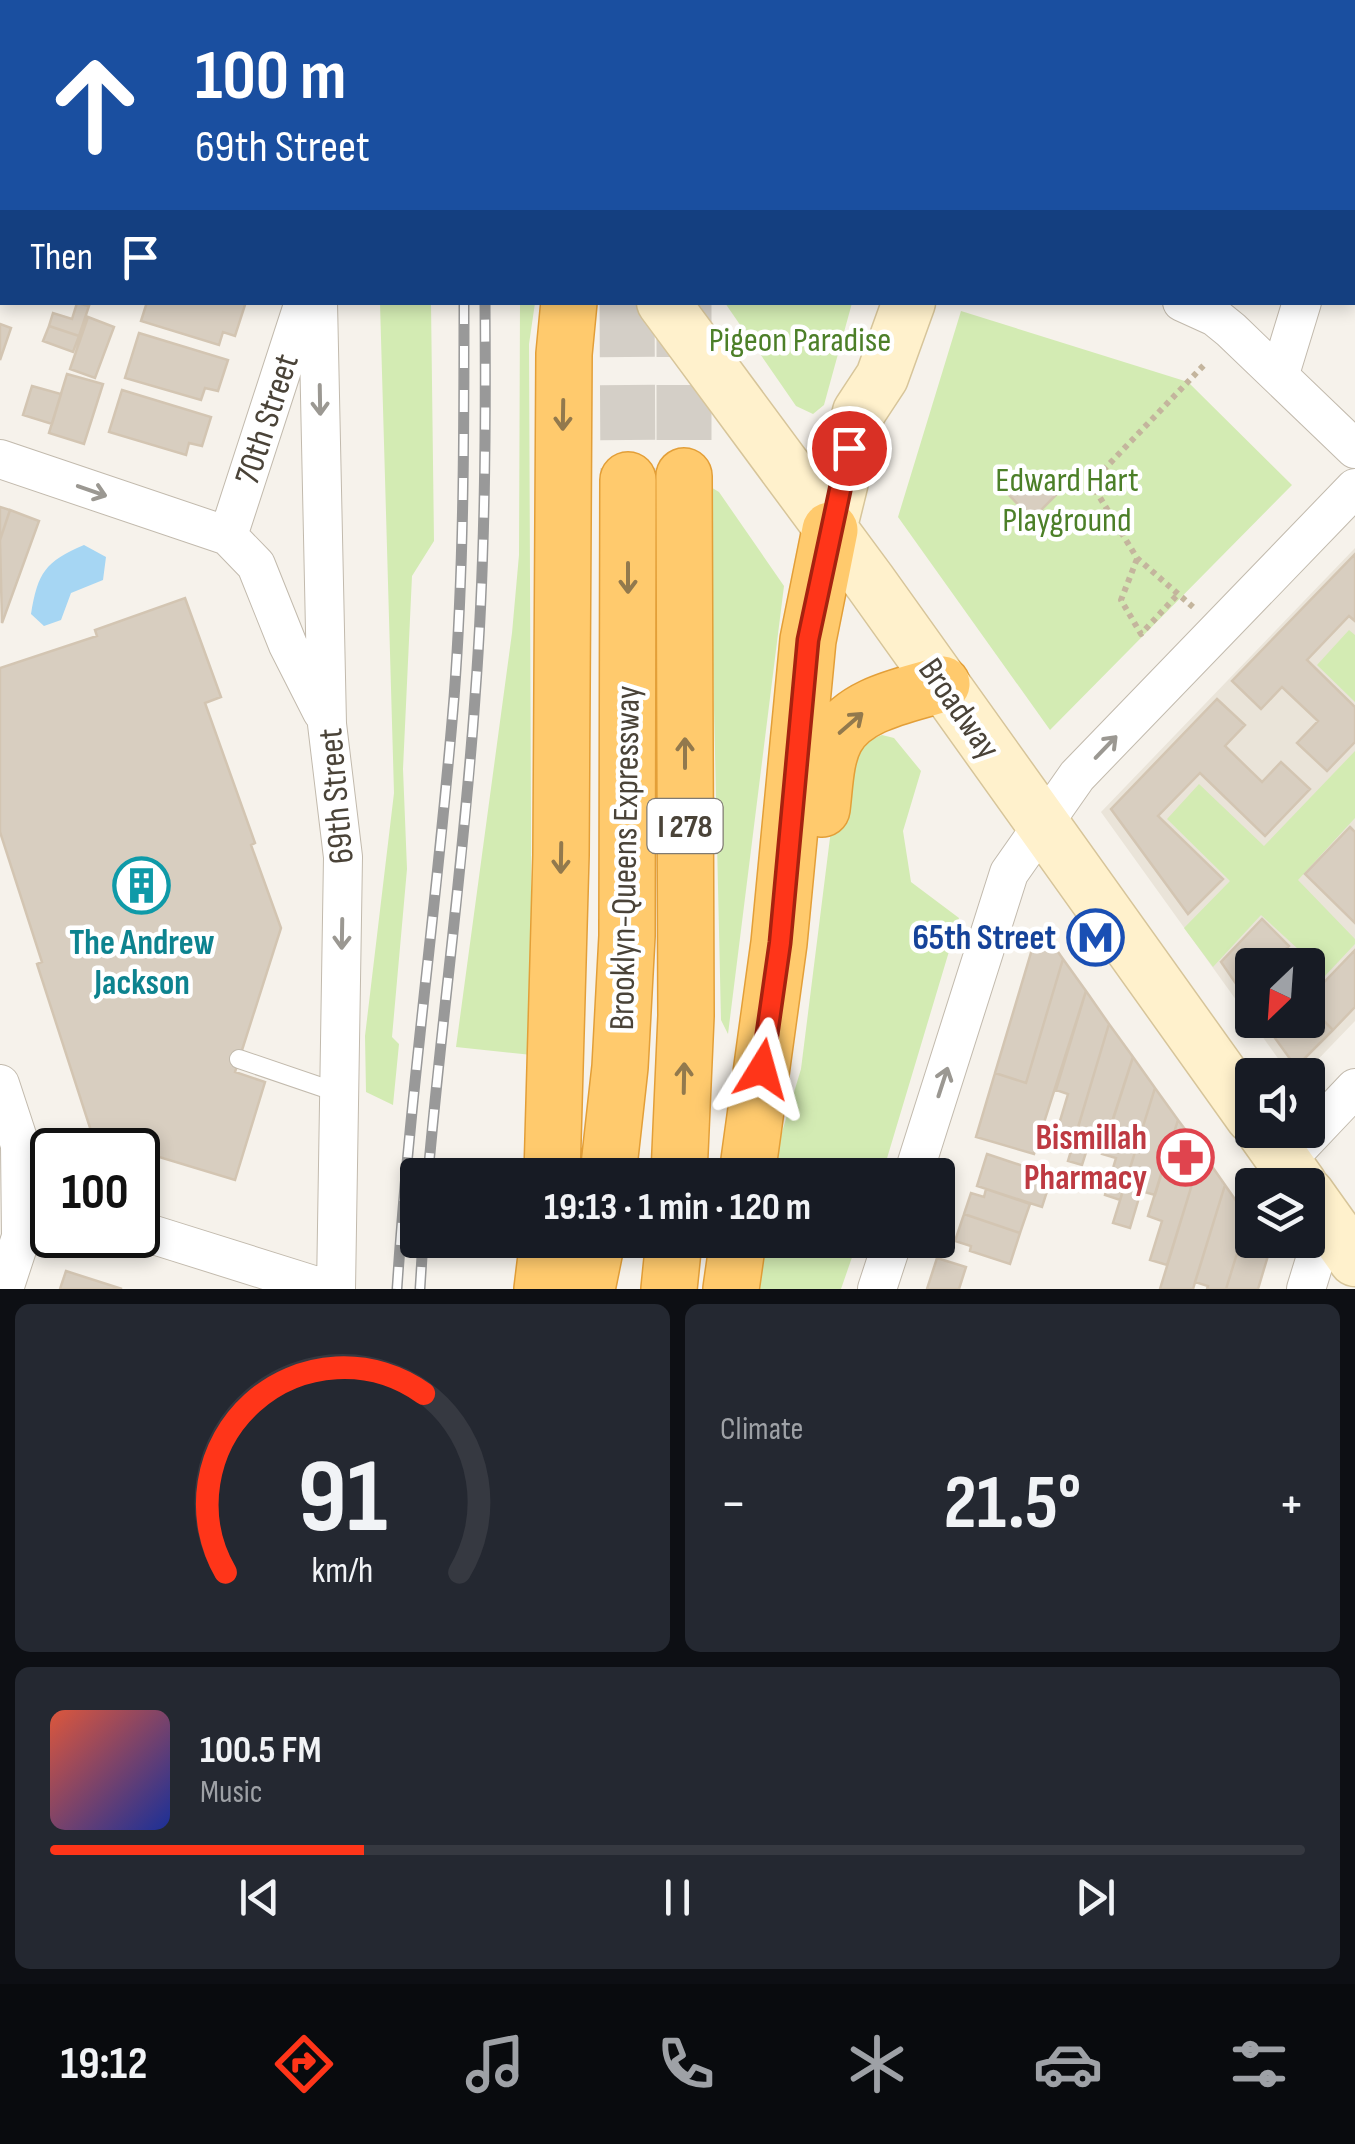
<!DOCTYPE html>
<html lang="en">
<head>
<meta charset="utf-8">
<style>
	body { margin:0; font-family:"Sofia Sans Condensed",sans-serif; background:#242831; color:#f1f3f6; height:100vh; display:flex; flex-direction:column; font-size:38px; white-space:nowrap }
	* { box-sizing:border-box; margin:0 }
	p { font-size:32px; color:#9ea1a6 }
	.icon { flex:none; width:55px; height:55px; fill:none; stroke:currentColor; stroke-width:2; stroke-linecap:round; stroke-linejoin:round }
	.map { position:relative; height:1289px; overflow:hidden }
	.drawer { display:flex; flex-direction:column; gap:15px; padding:15px; background:#0d0f14; flex:1 }
	.drawer>* { flex:none }
	.hud { position:absolute; left:0px; top:0px; width:1355px; height:305px; box-shadow:0 5px 15px #0003; background:#1a4fa0; color:#fff; overflow:hidden }
	.needle { width:65px; rotate:205deg }
	.tools { position:absolute; left:1235px; top:948px; display:grid; gap:20px }
	.tools a { display:grid; place-items:center; width:90px; height:90px; border-radius:10px; background:#171b24; box-shadow:0 5px 15px #0003; font-size:50px }
	.speed { position:absolute; left:30px; top:1128px; display:flex; gap:20px; font-size:50px; font-weight:700; text-align:center }
	.speed>* { display:grid; place-content:center; width:130px; height:130px; border-radius:50%; background:#171b24; box-shadow:0 5px 15px #0003; line-height:1 }
	.speed .limit { border:5px solid #111; border-radius:15px; background:#fff; color:#111 }
	.pin { position:absolute; display:grid; place-items:center; width:85px; height:85px; color:#fff; margin:-42px; border:5px solid #fff; border-radius:50%; box-shadow:0 2px 10px #0007 }
	.me { position:absolute; width:110px; margin:-55px; rotate:8deg; stroke-linejoin:round; filter:drop-shadow(0 0 8px #0008) }
	.turn { display:flex; align-items:center; gap:35px; height:210px; padding:0 30px; font-size:45px }
	.turn .icon { width:130px; height:130px; stroke-width:2.5 }
	.turn b { display:block; font-size:70px; line-height:85px }
	.then { display:flex; align-items:center; height:95px; padding:0 30px; background:#0003; gap:20px; font-size:38px }
	.big { font-size:75px; font-weight:700; line-height:1.1 }
	.drawer .widget { flex:1; display:flex; flex-direction:column; justify-content:center; gap:15px; min-width:0; padding:0 35px; border-radius:15px; background:#242831 }
	.drawer .dial { align-items:center; gap:0 }
	.dial svg { height:260px; overflow:visible; fill:none; stroke:#363941; stroke-width:7; stroke-linecap:round; text-anchor:middle }
	.dial text { fill:#f1f3f6; stroke:none }
	.song { display:flex; align-items:center; gap:30px }
	.cover { width:120px; height:120px; border-radius:15px; background:linear-gradient(135deg,hsl(10 70% 55%),hsl(230 70% 35%)) }
	.played { height:10px; border-radius:5px; background:linear-gradient(90deg,#ff3519 25%,#363941 25%) }
	.keys { display:flex; justify-content:space-around; direction:ltr }
	.heat { display:flex; justify-content:space-between; align-items:center; font-size:55px; direction:ltr }
	.drawer .tiles { flex:1; display:grid; gap:15px; grid-template-columns:1fr 1fr }
	.widget:last-child { grid-column:span 2 }
	.trip { position:absolute; left:400px; top:1158px; width:555px; height:100px; border-radius:10px; background:#171b24; box-shadow:0 5px 15px #0003; font-weight:700; line-height:100px; text-align:center }
	.tab-bar { display:flex; height:160px; justify-content:space-around; align-items:center; background:#090b0e; color:#9ea1a6 }
	.tab-bar .icon { width:70px; height:70px }
	.tab-bar .current { color:#ff3519 }
	.tab-bar b { font-size:45px; color:#f1f3f6 }
	.map>svg:first-child { display:block }
</style>
</head>
<body>
<div class="map">
<svg width="1355" height="1289" viewBox="0 0 1355 1289">
	<rect width="100%" height="100%" fill="#f6f2eb"/>
	<path fill="#eae4d9" fill-rule="evenodd" d="M 1355,548 L 1355,1021 L 1303,1075 L 1290,1075 L 1101,812 ZM 1252,965 L 1308,965 L 1308,1020 L 1252,1020 Z"/>
	<path fill="#d3ebb3" d="M 380,303 L 431,303 L 434,541 L 412,576 L 403,769 L 407,869 L 392,1037 L 399,1044 L 393,1105 L 366,1092 L 365,1036 L 394,793 Z
		M 520,303 L 535,303 L 529,344 L 532,1055 L 456,1047 L 512,633 L 519,555 Z
		M 725,303 L 852,303 L 824,405 L 813,414 L 796,406 Z
		M 961,311 L 1188,382 L 1292,485 L 1050,730 L 898,517 Z
		M 709,486 L 719,492 L 784,586 L 728,1034 L 721,1020 Z
		M 1349,630 L 1355,635 L 1355,702 L 1317,665 Z
		M 882,735 L 894,738 L 921,771 L 903,831 L 911,882 L 959,918 L 882,1175 L 769,1175 L 801,1069 L 838,774 L 863,743 Z
		M 1355,751 L 1355,818 L 1298,880 L 1355,939 L 1355,944 L 1308,994 L 1308,965 L 1283,965 L 1298,949 L 1261,915 L 1213,967 L 1184,928 L 1230,881 L 1167,819 L 1199,784 L 1264,846 Z
		M 760,1240 L 858,1240 L 841,1289 L 756,1289 Z"/>
	<path fill="#a6d6f3" d="M 84,545 L 106,557 L 103,580 L 71,593 L 61,620 L 44,626 L 31,614 C 38,572 45,562 84,545 Z"/>
	<path fill="#d8cec0" stroke="#d3c5b2" stroke-width="2.5" d="M 1063,0 L 1136,0 L 1062,2 Z
		M 2,40 L 2,124 L 0,124 Z
		M 147,302 L 239,302 L 245,305 L 235,336 L 223,332 L 219,345 L 141,321 Z
		M 77,303 L 89,306 L 79,336 L 49,326 L 53,313 L 72,319 Z
		M 88,317 L 114,327 L 95,378 L 70,369 Z
		M 0,324 L 11,328 L 0,360 Z
		M 49,326 L 79,336 L 73,352 L 43,341 Z
		M 139,333 L 228,360 L 218,391 L 205,388 L 201,400 L 125,378 Z
		M 67,374 L 103,384 L 84,444 L 49,433 Z
		M 32,386 L 61,394 L 52,424 L 23,415 Z
		M 122,390 L 211,417 L 202,446 L 189,443 L 186,455 L 109,432 Z
		M 1033,472 L 1056,495 L 1032,519 L 1009,495 Z
		M 0,507 L 10,510 L 0,540 Z
		M 10,510 L 39,521 L 2,623 L 0,540 Z
		M 1355,554 L 1355,621 L 1349,616 L 1307,660 L 1355,707 L 1355,742 L 1327,771 L 1297,743 L 1318,721 L 1282,687 L 1261,709 L 1232,681 Z
		M 185,598 L 221,697 L 205,703 L 255,843 L 251,845 L 281,928 L 235,1072 L 265,1082 L 235,1180 L 93,1137 L 37,964 L 42,962 L 0,832 L 0,668 L 97,636 L 95,630 Z
		M 1217,699 L 1245,725 L 1225,746 L 1262,782 L 1281,762 L 1310,789 L 1265,836 L 1200,773 L 1158,816 L 1223,879 L 1188,914 L 1111,809 Z
		M 1350,827 L 1355,832 L 1355,923 L 1305,874 Z
		M 1262,919 L 1289,946 L 1270,965 L 1252,965 L 1252,1007 L 1221,962 Z
		M 1046,935 L 1063,959 L 1026,1083 L 995,1073 L 1036,936 Z
		M 1355,950 L 1355,1007 L 1333,1030 L 1308,1005 L 1308,999 Z
		M 1063,959 L 1086,991 L 1034,1154 L 976,1137 L 995,1073 L 1026,1083 Z
		M 1086,991 L 1109,1024 L 1075,1137 L 1057,1131 L 1068,1094 L 1056,1090 Z
		M 1308,1005 L 1333,1030 L 1296,1067 L 1262,1020 L 1308,1020 Z
		M 1109,1024 L 1133,1057 L 1109,1131 L 1094,1127 L 1082,1165 L 1068,1161 Z
		M 1133,1057 L 1155,1088 L 1120,1200 L 1105,1195 L 1116,1158 L 1102,1154 Z
		M 1155,1088 L 1178,1120 L 1155,1195 L 1141,1191 L 1130,1228 L 1113,1223 Z
		M 1178,1120 L 1202,1152 L 1167,1265 L 1150,1260 L 1162,1221 L 1148,1216 Z
		M 1202,1152 L 1225,1185 L 1193,1289 L 1160,1289 Z
		M 987,1154 L 1038,1171 L 1037,1174 L 1051,1179 L 1042,1207 L 977,1186 Z
		M 1225,1185 L 1248,1218 L 1226,1289 L 1207,1289 L 1208,1286 L 1195,1282 Z
		M 986,1189 L 1030,1204 L 1020,1233 L 964,1214 L 971,1193 L 984,1197 Z
		M 964,1214 L 1020,1233 L 1010,1264 L 970,1251 L 971,1246 L 955,1241 Z
		M 1248,1218 L 1252,1224 L 1252,1240 L 1264,1240 L 1270,1249 L 1258,1289 L 1226,1289 Z
		M 937,1258 L 966,1267 L 959,1289 L 927,1289 Z
		M 66,1271 L 122,1289 L 60,1289 Z"/>
	<g fill="none" stroke-linecap="round" stroke-linejoin="round">
		<path stroke="#d4cfc7" stroke-width="55" stroke-dasharray="55 28" stroke-linecap="butt" d="M 627,302 L 628,480
			M 684,302 L 684,476"/>
		<defs>
			<path id="lane" d="M 796,2 L 796,0
				M 239,1059 L 339,1093"/>
			<path id="street" d="M 172,0 L 178,2
				M 211,0 L 231,2
				M 1352,136 L 1355,128
				M 318,302 L 327,724 L 343,857 L 336,1289
				M 1182,302 L 1215,317 L 1231,330 L 1355,449
				M 1280,374 L 1302,302
				M 0,459 L 228,536 L 256,565 L 288,645 L 322,712
				M 228,536 L 304,302
				M 0,1084 L 20,1145 L 21,1237 L 4,1289
				M 1285,1162 L 1355,1088
				M 913,1175 L 1009,873 L 1077,776 L 1355,488
				M 138,1230 L 326,1289
				M 877,1289 L 893,1240
				M 1306,1289 L 1327,1221"/>
			<path id="secondary" d="M 439,0 L 441,2
				M 985,2 L 985,0
				M 663,302 L 870,582 L 1252,1117
				M 830,530 L 859,412 L 882,377 L 909,302
				M 1262,1130 L 1301,1185
				M 1308,1194 L 1355,1260"/>
			<path id="highway" d="M 625,0 L 625,2
				M 524,2 L 525,0
				M 687,2 L 687,0
				M 737,2 L 737,0
				M 822,809 C 825,786 825,758 836,738 C 855,703 908,695 942,684
				M 552,1175 L 561,855 L 564,354 L 569,302
				M 608,1175 L 620,1067 L 627,936 L 628,480
				M 679,1175 L 686,1016 L 684,476
				M 747,1175 L 779,943 L 808,640 L 830,530
				M 542,1289 L 548,1240
				M 587,1289 L 597,1240
				M 669,1289 L 674,1240
				M 731,1289 L 738,1240"/>
		</defs>
		<use href="#lane" stroke="#c2baad" stroke-width="20"/>
		<use href="#street" stroke="#c2baad" stroke-width="40"/>
		<use href="#secondary" stroke="#d7c59a" stroke-width="55"/>
		<use href="#highway" stroke="#e39f38" stroke-width="58"/>
		<path stroke="#c4b59d" stroke-width="6" stroke-dasharray="5 5" stroke-linecap="butt" d="M 1137,559 L 1121,600 L 1141,634 L 1179,593
			M 1193,607 L 1137,558 L 1091,483 L 1204,365"/>
		<use href="#lane" stroke="#fff" stroke-width="18"/>
		<use href="#street" stroke="#fff" stroke-width="38"/>
		<use href="#secondary" stroke="#fff1cc" stroke-width="52"/>
		<use href="#highway" stroke="#ffca6d" stroke-width="55"/>
		<defs>
			<path id="rail" d="M 428,1175 C 442,1016 464,857 475,698 C 485,566 486,435 485,302
				M 397,1289 C 410,1091 438,895 454,698 C 464,566 464,435 464,302
				M 420,1289 L 423,1240"/>
		</defs>
		<use href="#rail" stroke="#999" stroke-width="11"/>
		<use href="#rail" stroke="#fff" stroke-width="8" stroke-dasharray="22" stroke-linecap="butt"/>
	</g>
	<defs><path id="oneway-shaft" d="M-6 0H5M1.5-3L5.5 0L1.5 3" fill="none" stroke-width="1.6" stroke-linecap="round" stroke-linejoin="round" transform="scale(2.5)"/></defs>
	<g stroke="#9b9892">
		<use href="#oneway-shaft" transform="translate(320 400) rotate(89)"/>
		<use href="#oneway-shaft" transform="translate(92 491) rotate(19)"/>
		<use href="#oneway-shaft" transform="translate(1106 747) rotate(-46)"/>
		<use href="#oneway-shaft" transform="translate(342 934) rotate(91)"/>
		<use href="#oneway-shaft" transform="translate(943 1082) rotate(-72)"/>
	</g>
	<g stroke="#92794d">
		<use href="#oneway-shaft" transform="translate(563 415) rotate(91)"/>
		<use href="#oneway-shaft" transform="translate(628 578) rotate(90)"/>
		<use href="#oneway-shaft" transform="translate(851 723) rotate(-41)"/>
		<use href="#oneway-shaft" transform="translate(685 753) rotate(-90)"/>
		<use href="#oneway-shaft" transform="translate(561 858) rotate(91)"/>
		<use href="#oneway-shaft" transform="translate(684 1078) rotate(-89)"/>
	</g>
	<g fill="none" stroke-linecap="round" stroke-linejoin="round">
		<defs>
			<path id="route" d="M 762,1069 L 780,943 L 808,640 L 849,448"/>
		</defs>
		<use href="#route" stroke="#a62210" stroke-width="25"/>
		<use href="#route" stroke="#ff3519" stroke-width="18"/>
	</g>
	<defs>
		<symbol id="building-ring" viewBox="-11 -11 22 22"><circle r="9.5" fill="#fff" stroke="#0f9aa8" stroke-width="1.5"/><path d="M-4-6H4V6H1V3H-1V6H-4ZM-2.5-4.3h1.7v1.8h-1.7ZM.8-4.3h1.7v1.8H.8ZM-2.5-1h1.7V.8h-1.7ZM.8-1h1.7V.8H.8Z" fill="#0f9aa8"/></symbol>
		<symbol id="metro-ring" viewBox="-11 -11 22 22"><circle r="9.5" fill="#fff" stroke="#1a4fb4" stroke-width="1.5"/><path d="M-5.5 5V-5H-3L0 0L3-5H5.5V5H3V-.5L0 4L-3-.5V5Z" fill="#1a4fb4"/></symbol>
		<symbol id="pharmacy-ring" viewBox="-11 -11 22 22"><circle r="9.5" fill="#fff" stroke="#e0444e" stroke-width="1.5"/><path d="M-2-6h4v4h4v4h-4v4h-4v-4h-4v-4h4Z" fill="#e0444e"/></symbol>
	</defs>
	<g fill-rule="evenodd">
		<use href="#building-ring" x="110" y="854" width="63" height="63"/>
		<use href="#metro-ring" x="1064" y="906" width="63" height="63"/>
		<use href="#pharmacy-ring" x="1154" y="1126" width="63" height="63"/>
	</g>
	<g text-anchor="middle" stroke-width="9" stroke-linejoin="round" paint-order="stroke">
		<rect fill="#fff" stroke="#807b74" stroke-width="2.5" x="647.5" y="799" width="75" height="54" rx="8"/>
		<g font-size="32" font-weight="bold" fill="#4a4338">
			<text x="685" y="837">I 278</text>
		</g>
		<g font-size="35" fill="#4c7f28" stroke="#fff">
			<text x="800" y="351">Pigeon Paradise</text>
			<text x="1067" y="491">Edward Hart<tspan x="1067" dy="40">Playground</tspan></text>
		</g>
		<g font-size="35" fill="#4a4338" stroke="#fff">
			<text transform="translate(266 419) rotate(-72)" y="12">70th Street</text>
			<text transform="translate(960 708) rotate(55)" y="12">Broadway</text>
			<text transform="translate(335 796) rotate(-95)" y="12">69th Street</text>
			<text transform="translate(624 858) rotate(-89)" y="12">Brooklyn-Queens Expressway</text>
		</g>
		<g font-size="35" font-weight="bold" fill="#164399" stroke="#fff" text-anchor="end">
			<text x="1056" y="949">65th Street</text>
		</g>
		<g font-size="35" font-weight="bold" fill="#0d838f" stroke="#fff">
			<text x="142" y="954">The Andrew<tspan x="142" dy="40">Jackson</tspan></text>
		</g>
		<g font-size="35" font-weight="bold" fill="#be3a42" stroke="#fff" text-anchor="end">
			<text x="1147" y="1149">Bismillah<tspan x="1147" dy="40">Pharmacy</tspan></text>
		</g>
	</g>
</svg>
<div class="tools">
<a><svg class="needle" viewBox="-14 -14 28 28"><path d="M0-13l5 13h-10z" fill="#e53935"/><path d="M0 13l5-13h-10z" fill="#9ea1a6"/></svg></a>
<a><svg class="icon" aria-label="sound" viewBox="0 0 24 24"><path d="M4 9h4l5-4v14l-5-4H4zM17 9q2 3 0 6"/></svg></a>
<a><svg class="icon" aria-label="layers" viewBox="0 0 24 24"><path d="M12 4l9 5-9 5-9-5zM3 14l9 5 9-5"/></svg></a>
</div>
<div class="speed"><div class="limit">100</div></div>
<div class="pin" style="left:849px;top:448px;background:#d93025"><svg class="icon" aria-label="arrive" viewBox="0 0 24 24"><path d="M6 21V4h12l-3 4 3 4H6"/></svg></div>
<svg class="me" style="left:762px;top:1069px" viewBox="-20 -20 40 40"><path d="M0-17L14 15 0 8-14 15z" fill="#ff3519" stroke="#fff" stroke-width="4"/></svg>
<div class="trip">19:13 · 1 min · 120 m</div>
<div class="hud">
<div class="turn"><svg class="icon" aria-label="ahead" viewBox="0 0 24 24"><path d="M12 20V5M6 11l6-6 6 6"/></svg><div><b>100 m</b>69th Street</div></div>
<div class="then">Then<svg class="icon" aria-label="arrive" viewBox="0 0 24 24"><path d="M6 21V4h12l-3 4 3 4H6"/></svg></div>
</div>
</div>
<section class="drawer">
<div class="tiles">
<div class="widget dial"><svg viewBox="0 0 100 80">
<path d="M14 69A42 42 0 1 1 86 69"/>
<path d="M14 69A42 42 0 0 1 75 14" stroke="#ff3519"/>
<text x="50" y="56" font-size="32" font-weight="700">91</text>
<text x="50" y="72" font-size="11">km/h</text>
</svg></div>
<div class="widget"><p>Climate</p>
<div class="heat"><a>−</a><b class="big">21.5°</b><a>+</a></div>
</div>
<div class="widget">
<div class="song"><i class="cover"></i><div><b>100.5 FM</b><p>Music</p></div></div>
<div class="played"></div>
<div class="keys"><svg class="icon" aria-label="previous" viewBox="0 0 24 24"><path d="M18 5L8 12l10 7zM5 5v14"/></svg><svg class="icon" aria-label="pause" viewBox="0 0 24 24"><path d="M8 5v14M16 5v14"/></svg><svg class="icon" aria-label="next" viewBox="0 0 24 24"><path d="M6 5l10 7-10 7zM19 5v14"/></svg></div>
</div>
</div>
</section>
<nav class="tab-bar">
<b>19:12</b>
<svg class="icon current" aria-label="directions" viewBox="0 0 24 24"><path d="M12 3l9 9-9 9-9-9zM9 14v-3h6M13 9l2 2-2 2"/></svg>
<svg class="icon" aria-label="music" viewBox="0 0 24 24"><path d="M9 18V5l10-2v13"/><circle cx="6" cy="18" r="3"/><circle cx="16" cy="16" r="3"/></svg>
<svg class="icon" aria-label="phone" viewBox="0 0 24 24"><path d="M5 4h4l2 5-3 2q2 4 5 5l2-3 5 2v4C11 20 4 13 5 4z"/></svg>
<svg class="icon" aria-label="climate" viewBox="0 0 24 24"><path d="M12 3v18M4 7l16 10M4 17L20 7"/></svg>
<svg class="icon" aria-label="car" viewBox="0 0 24 24"><path d="M5 17H2v-5l4-1 3-4h7l3 4 3 1v5h-3M9 17h6M6 11h13"/><circle cx="7" cy="17" r="2"/><circle cx="17" cy="17" r="2"/></svg>
<svg class="icon" aria-label="filters" viewBox="0 0 24 24"><path d="M4 7h16M4 17h16"/><circle cx="9" cy="7" r="2"/><circle cx="15" cy="17" r="2"/></svg>
</nav>
</body>
</html>
